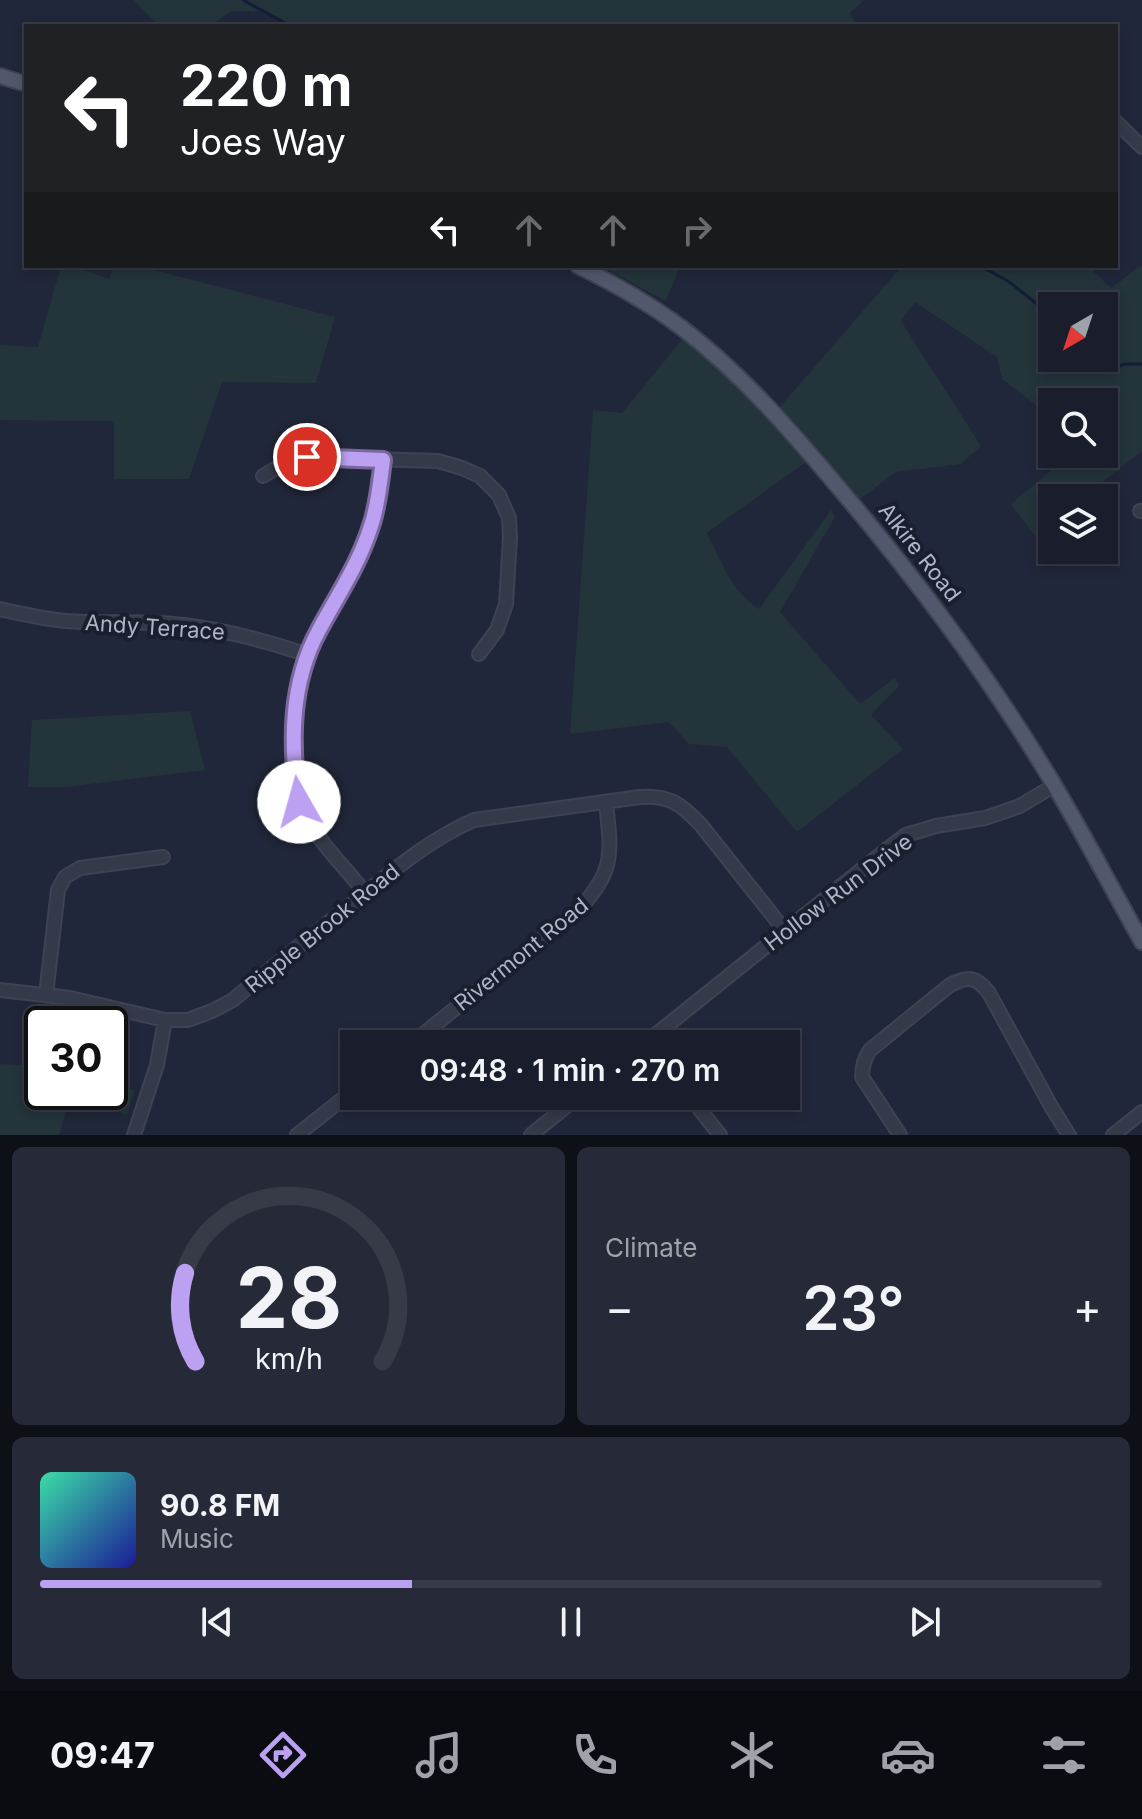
<!DOCTYPE html>
<html lang="en">
<head>
<meta charset="utf-8">
<style>
	body { margin:0; font-family:Inter,sans-serif; background:#262a38; color:#f1f3f6; height:100vh; display:flex; flex-direction:column; font-size:30px; white-space:nowrap }
	* { box-sizing:border-box; margin:0 }
	p { font-size:26px; color:#9fa2a9 }
	.icon { flex:none; width:44px; height:44px; fill:none; stroke:currentColor; stroke-width:2; stroke-linecap:round; stroke-linejoin:round }
	.map { position:relative; height:1135px; overflow:hidden }
	.drawer { display:flex; flex-direction:column; gap:12px; padding:12px; background:#0e1018; flex:1 }
	.drawer>* { flex:none }
	.banner { position:absolute; left:24px; top:24px; width:1094px; height:244px; border-radius:0px; box-shadow:0 4px 12px #0003,0 0 0 2px #373b48; background:#202124; color:#fff; overflow:hidden }
	.needle { width:52px; rotate:219deg }
	.fabs { position:absolute; left:1038px; top:292px; display:grid; gap:16px }
	.fabs a { display:grid; place-items:center; width:80px; height:80px; border-radius:0px; background:#191d2c; box-shadow:0 4px 12px #0003,0 0 0 2px #373b48; font-size:40px }
	.speed { position:absolute; left:24px; top:1006px; display:flex; gap:16px; font-size:40px; font-weight:700; text-align:center }
	.speed>* { display:grid; place-content:center; width:104px; height:104px; border-radius:50%; background:#191d2c; box-shadow:0 4px 12px #0003,0 0 0 2px #373b48; line-height:1 }
	.speed .limit { border:4px solid #111; border-radius:12px; background:#fff; color:#111 }
	.pin { position:absolute; display:grid; place-items:center; width:68px; height:68px; color:#fff; margin:-34px; border:4px solid #fff; border-radius:50%; box-shadow:0 2px 8px #0007 }
	.me { position:absolute; width:88px; margin:-44px; rotate:353deg; stroke-linejoin:round; filter:drop-shadow(0 0 6px #0008) }
	.turn { display:flex; align-items:center; gap:28px; height:168px; padding:0 24px; font-size:36px }
	.turn .icon { width:104px; height:104px; stroke-width:2.5 }
	.turn b { display:block; font-size:56px; line-height:68px }
	.lanes { display:flex; align-items:center; height:76px; padding:0 24px; background:#0003; justify-content:center; gap:40px; direction:ltr }
	.lanes .off { opacity:.35 }
	.big { font-size:60px; font-weight:600; line-height:1.1 }
	.drawer .tile { flex:1; display:flex; flex-direction:column; justify-content:center; gap:12px; min-width:0; padding:0 28px; border-radius:12px; background:#262a38 }
	.drawer .dial { align-items:center; gap:0 }
	.dial svg { height:208px; overflow:visible; fill:none; stroke:#373b48; stroke-width:7; stroke-linecap:round; text-anchor:middle }
	.dial text { fill:#f1f3f6; stroke:none }
	.song { display:flex; align-items:center; gap:24px }
	.cover { width:96px; height:96px; border-radius:12px; background:linear-gradient(135deg,hsl(160 70% 55%),hsl(240 70% 35%)) }
	.played { height:8px; border-radius:4px; background:linear-gradient(90deg,#bca0f2 35%,#373b48 35%) }
	.keys { display:flex; justify-content:space-around; direction:ltr }
	.heat { display:flex; justify-content:space-between; align-items:center; font-size:44px; direction:ltr }
	.drawer .tiles { flex:1; display:grid; gap:12px; grid-template-columns:1fr 1fr }
	.tile:last-child { grid-column:span 2 }
	.trip { position:absolute; left:340px; top:1030px; width:460px; height:80px; border-radius:0px; background:#191d2c; box-shadow:0 4px 12px #0003,0 0 0 2px #373b48; font-weight:600; line-height:80px; text-align:center }
	.menu { display:flex; height:128px; justify-content:space-around; align-items:center; background:#0a0c12; color:#9fa2a9 }
	.menu .icon { width:56px; height:56px }
	.menu .on { color:#bca0f2 }
	.menu b { font-size:36px; color:#f1f3f6 }
	.map>svg:first-child { display:block }
</style>
</head>
<body>
<div class="map">
<svg width="1142" height="1135" viewBox="0 0 1142 1135">
	<rect width="100%" height="100%" fill="#21273a"/>
	<path fill="#23343b" fill-rule="evenodd" d="M 134,0 L 864,0 L 849,14 L 859,26 L 291,26 L 264,11 L 232,11 L 210,26 L 158,26 Z
		M 61,266 L 73,266 L 109,279 L 114,266 L 139,266 L 335,317 L 316,383 L 222,382 L 189,479 L 114,479 L 114,421 L 0,420 L 0,345 L 38,347 Z
		M 601,266 L 680,266 L 666,301 Z
		M 902,266 L 1098,266 L 1094,272 L 1111,288 L 1140,266 L 1142,267 L 1142,451 L 1082,498 L 1052,498 L 1052,522 L 1035,536 L 1011,504 L 1071,454 L 1104,454 L 1104,402 L 1052,402 L 1052,420 L 1041,409 L 1002,379 L 997,357 L 915,302 L 901,321 L 981,446 L 961,464 L 896,472 L 860,499 L 779,408 ZM 1104,306 L 1104,358 L 1052,358 L 1052,306 Z
		M 684,337 L 745,391 L 806,462 L 707,533 C 721,561 732,592 759,609 L 831,510 L 835,517 L 780,612 L 860,704 L 895,678 L 899,686 L 871,715 L 903,749 L 797,832 L 727,747 L 689,744 L 669,722 L 570,734 L 593,410 L 622,413 Z
		M 190,711 L 205,770 L 65,787 L 28,787 L 32,720 Z
		M 0,1064 L 42,1066 L 42,1092 L 110,1092 L 110,1083 L 135,1090 L 127,1115 L 71,1096 L 59,1135 L 0,1135 Z"/>
	<g fill="none" stroke-linecap="round" stroke-linejoin="round">
		<path stroke="#141c38" stroke-width="3" d="M 243,0 L 287,24 L 305,26
			M 980,266 L 1008,281 L 1052,316
			M 1104,346 L 1109,364 L 1114,368 L 1125,364 L 1142,364"/>
		<defs>
			<path id="minor" d="M 1116,122 L 1142,147
				M 263,476 L 283,464 L 307,457 L 438,461 L 462,468 L 480,476 L 499,495 L 509,518 L 510,538 L 506,604 L 497,630 L 479,654
				M 1140,511 L 1142,511
				M 0,609 C 22,614 44,619 66,621 C 105,624 144,620 183,625 C 226,630 267,641 308,655
				M 365,893 C 347,869 323,847 308,821 C 296,801 295,778 294,756 C 291,713 298,669 318,631 C 337,596 358,564 371,527 C 378,506 380,482 383,460
				M 0,990 L 70,998 L 165,1020 L 188,1020 L 212,1011 L 233,1000 C 270,968 309,938 348,907 C 388,875 426,841 474,820 L 640,797 C 670,795 681,804 701,825 L 785,931
				M 46,995 L 58,890 L 65,877 L 80,868 L 163,857
				M 411,1044 L 579,909 C 616,870 611,852 606,802
				M 644,1044 L 886,850 L 906,835 L 936,826 L 985,818 L 1020,806 L 1055,785
				M 689,1096 L 720,1135
				M 134,1135 L 157,1065 L 165,1020
				M 297,1135 L 354,1090
				M 531,1135 L 579,1096
				M 900,1135 L 862,1077 C 862,1066 864,1059 870,1050 L 950,985 C 968,976 976,976 989,993 L 1052,1108 L 1069,1135
				M 1113,1135 L 1142,1112"/>
			<path id="major" d="M 0,76 L 26,84
				M 578,266 C 615,284 650,304 682,328 C 742,374 791,431 839,488 C 918,581 990,678 1053,783 C 1084,835 1112,889 1142,942"/>
		</defs>
		<use href="#minor" stroke="#3e4354" stroke-width="16"/>
		<use href="#major" stroke="#3e4354" stroke-width="18"/>
		<use href="#minor" stroke="#353a4a" stroke-width="12"/>
		<use href="#major" stroke="#52586b" stroke-width="14"/>
	</g>
	<g fill="none" stroke-linecap="round" stroke-linejoin="round">
		<defs>
			<path id="route" d="M 299,802 C 290,744 290,683 319,630 C 338,595 359,564 371,526 C 378,506 380,482 383,460 L 307,457"/>
		</defs>
		<use href="#route" stroke="#7a689d" stroke-width="20"/>
		<use href="#route" stroke="#bca0f2" stroke-width="14"/>
	</g>
	<g text-anchor="middle" stroke-width="8" stroke-linejoin="round" paint-order="stroke">
		<g font-size="22" fill="#afb4c7" stroke="#1a1f2f">
			<text transform="translate(920 552) rotate(52)" y="8">Alkire Road</text>
			<text transform="translate(155 627) rotate(4)" y="8">Andy Terrace</text>
			<text transform="translate(838 892) rotate(-37)" y="8">Hollow Run Drive</text>
			<text transform="translate(322 928) rotate(-39)" y="8">Ripple Brook Road</text>
			<text transform="translate(521 954) rotate(-39)" y="8">Rivermont Road</text>
		</g>
	</g>
</svg>
<div class="fabs">
<a><svg class="needle" viewBox="-14 -14 28 28"><path d="M0-13l5 13h-10z" fill="#e53935"/><path d="M0 13l5-13h-10z" fill="#9fa2a9"/></svg></a>
<a><svg class="icon" aria-label="search" viewBox="0 0 24 24"><circle cx="10" cy="10" r="6"/><path d="M15 15l6 6"/></svg></a>
<a><svg class="icon" aria-label="layers" viewBox="0 0 24 24"><path d="M12 4l9 5-9 5-9-5zM3 14l9 5 9-5"/></svg></a>
</div>
<div class="speed"><div class="limit">30</div></div>
<div class="pin" style="left:307px;top:457px;background:#d93025"><svg class="icon" aria-label="arrive" viewBox="0 0 24 24"><path d="M6 21V4h12l-3 4 3 4H6"/></svg></div>
<svg class="me" style="left:299px;top:802px" viewBox="-20 -20 40 40"><circle r="19" fill="#fff"/><path d="M0-13L10 11 0 6-10 11z" fill="#bca0f2"/></svg>
<div class="trip">09:48 · 1 min · 270 m</div>
<div class="banner">
<div class="turn"><svg class="icon" aria-label="left" viewBox="0 0 24 24"><path d="M17 20v-9H6M10 6l-5 5 5 5"/></svg><div><b>220 m</b>Joes Way</div></div>
<div class="lanes"><svg class="icon" aria-label="left" viewBox="0 0 24 24"><path d="M17 20v-9H6M10 6l-5 5 5 5"/></svg><svg class="icon off" aria-label="ahead" viewBox="0 0 24 24"><path d="M12 20V5M6 11l6-6 6 6"/></svg><svg class="icon off" aria-label="ahead" viewBox="0 0 24 24"><path d="M12 20V5M6 11l6-6 6 6"/></svg><svg class="icon off" aria-label="right" viewBox="0 0 24 24"><path d="M7 20v-9h11M14 6l5 5-5 5"/></svg></div>
</div>
</div>
<section class="drawer">
<div class="tiles">
<div class="tile dial"><svg viewBox="0 0 100 80">
<path d="M14 69A42 42 0 1 1 86 69"/>
<path d="M14 69A42 42 0 0 1 10 35" stroke="#bca0f2"/>
<text x="50" y="56" font-size="32" font-weight="700">28</text>
<text x="50" y="72" font-size="11">km/h</text>
</svg></div>
<div class="tile"><p>Climate</p>
<div class="heat"><a>−</a><b class="big">23°</b><a>+</a></div>
</div>
<div class="tile">
<div class="song"><i class="cover"></i><div><b>90.8 FM</b><p>Music</p></div></div>
<div class="played"></div>
<div class="keys"><svg class="icon" aria-label="previous" viewBox="0 0 24 24"><path d="M18 5L8 12l10 7zM5 5v14"/></svg><svg class="icon" aria-label="pause" viewBox="0 0 24 24"><path d="M8 5v14M16 5v14"/></svg><svg class="icon" aria-label="next" viewBox="0 0 24 24"><path d="M6 5l10 7-10 7zM19 5v14"/></svg></div>
</div>
</div>
</section>
<nav class="menu">
<b>09:47</b>
<svg class="icon on" aria-label="directions" viewBox="0 0 24 24"><path d="M12 3l9 9-9 9-9-9zM9 14v-3h6M13 9l2 2-2 2"/></svg>
<svg class="icon" aria-label="music" viewBox="0 0 24 24"><path d="M9 18V5l10-2v13"/><circle cx="6" cy="18" r="3"/><circle cx="16" cy="16" r="3"/></svg>
<svg class="icon" aria-label="phone" viewBox="0 0 24 24"><path d="M5 4h4l2 5-3 2q2 4 5 5l2-3 5 2v4C11 20 4 13 5 4z"/></svg>
<svg class="icon" aria-label="climate" viewBox="0 0 24 24"><path d="M12 3v18M4 7l16 10M4 17L20 7"/></svg>
<svg class="icon" aria-label="car" viewBox="0 0 24 24"><path d="M5 17H2v-5l4-1 3-4h7l3 4 3 1v5h-3M9 17h6M6 11h13"/><circle cx="7" cy="17" r="2"/><circle cx="17" cy="17" r="2"/></svg>
<svg class="icon" aria-label="filters" viewBox="0 0 24 24"><path d="M4 7h16M4 17h16"/><circle cx="9" cy="7" r="2"/><circle cx="15" cy="17" r="2"/></svg>
</nav>
</body>
</html>
